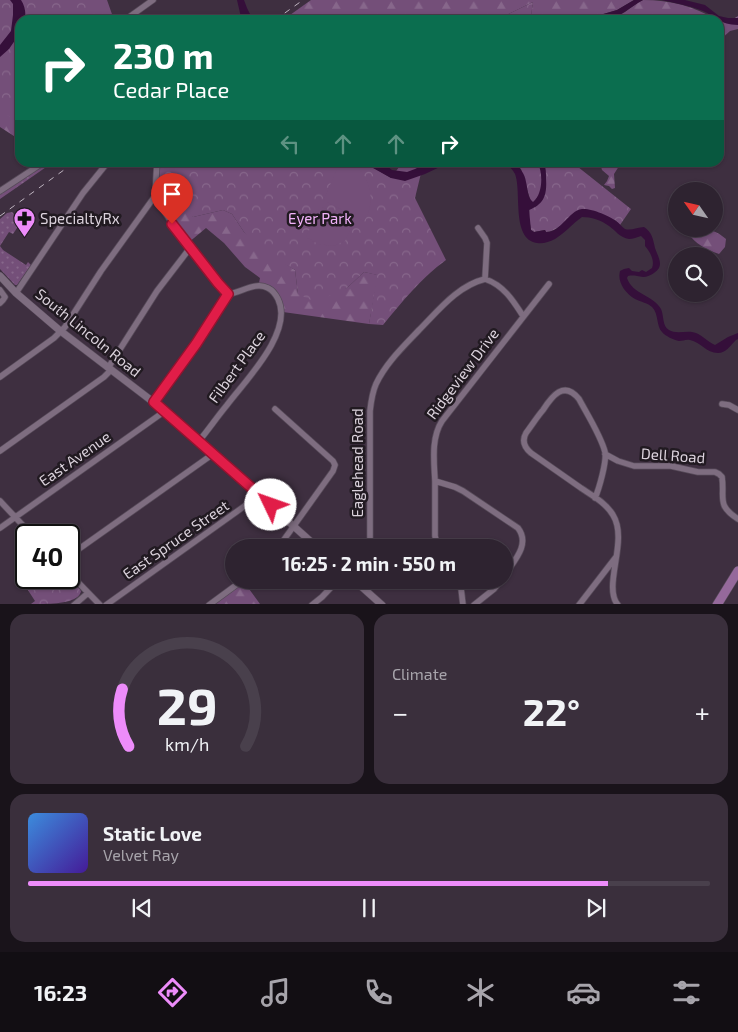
<!DOCTYPE html>
<html lang="en">
<head>
<meta charset="utf-8">
<style>
	body { margin:0; font-family:"Exo 2",sans-serif; background:#3a2f3c; color:#f1f3f6; height:100vh; display:flex; flex-direction:column; font-size:19px; white-space:nowrap }
	* { box-sizing:border-box; margin:0 }
	p { font-size:16px; color:#a7a4ab }
	.icon { flex:none; width:28px; height:28px; fill:none; stroke:currentColor; stroke-width:2; stroke-linecap:round; stroke-linejoin:round }
	.map { position:relative; height:604px; overflow:hidden }
	.sheet { display:flex; flex-direction:column; gap:10px; padding:10px; background:#19131a; flex:1 }
	.sheet>* { flex:none }
	.guide { position:absolute; left:15px; top:15px; width:709px; height:152px; border-radius:15px; box-shadow:0 1px 4px #0004,0 0 0 1px #49404c; background:#0b6e4f; color:#fff; overflow:hidden }
	.needle { width:32px; rotate:304deg }
	.tools { position:absolute; left:668px; top:182px; display:grid; gap:10px }
	.tools a { display:grid; place-items:center; width:55px; height:55px; border-radius:50%; background:#2e2330; box-shadow:0 1px 4px #0004,0 0 0 1px #49404c; font-size:25px }
	.speed { position:absolute; left:15px; top:524px; display:flex; gap:10px; font-size:25px; font-weight:700; text-align:center }
	.speed>* { display:grid; place-content:center; width:65px; height:65px; border-radius:50%; background:#2e2330; box-shadow:0 1px 4px #0004,0 0 0 1px #49404c; line-height:1 }
	.speed .limit { border:2px solid #111; border-radius:8px; background:#fff; color:#111 }
	.pin { position:absolute; display:grid; place-items:center; width:42px; height:42px; color:#fff; margin:-51px -21px; border-radius:50% 50% 50% 0; rotate:-45deg; box-shadow:0 0 5px #0007 }
	.pin .icon { rotate:45deg }
	.me { position:absolute; width:55px; margin:-28px; rotate:312deg; stroke-linejoin:round; filter:drop-shadow(0 0 4px #0008) }
	.turn { display:flex; align-items:center; gap:18px; height:105px; padding:0 15px; font-size:22px }
	.turn .icon { width:65px; height:65px; stroke-width:2.5 }
	.turn b { display:block; font-size:35px; line-height:42px }
	.lanes { display:flex; align-items:center; height:48px; padding:0 15px; background:#0003; justify-content:center; gap:25px; direction:ltr }
	.lanes .off { opacity:.35 }
	.big { font-size:38px; font-weight:700; line-height:1.1 }
	.sheet .card { flex:1; display:flex; flex-direction:column; justify-content:center; gap:8px; min-width:0; padding:0 18px; border-radius:15px; background:#3a2f3c }
	.sheet .dial { align-items:center; gap:0 }
	.dial svg { height:130px; overflow:visible; fill:none; stroke:#49404c; stroke-width:7; stroke-linecap:round; text-anchor:middle }
	.dial text { fill:#f1f3f6; stroke:none }
	.song { display:flex; align-items:center; gap:15px }
	.cover { width:60px; height:60px; border-radius:8px; background:linear-gradient(135deg,hsl(210 70% 55%),hsl(260 70% 35%)) }
	.played { height:5px; border-radius:2px; background:linear-gradient(90deg,#ed8cfa 85%,#49404c 85%) }
	.keys { display:flex; justify-content:space-around; direction:ltr }
	.heat { display:flex; justify-content:space-between; align-items:center; font-size:28px; direction:ltr }
	.sheet .tiles { flex:1; display:grid; gap:10px; grid-template-columns:1fr 1fr }
	.card:last-child { grid-column:span 2 }
	.trip { position:absolute; left:225px; top:539px; width:288px; height:50px; border-radius:25px; background:#2e2330; box-shadow:0 1px 4px #0004,0 0 0 1px #49404c; font-weight:700; line-height:50px; text-align:center }
	.menu { display:flex; height:80px; justify-content:space-around; align-items:center; background:#120e13; color:#a7a4ab }
	.menu .icon { width:35px; height:35px }
	.menu .selected { color:#ed8cfa }
	.menu b { font-size:22px; color:#f1f3f6 }
	.map>svg:first-child { display:block }
</style>
</head>
<body>
<div class="map">
<svg width="738" height="605" viewBox="0 0 738 605">
	<defs>
		<pattern id="grass-dots" width="8" height="8" patternUnits="userSpaceOnUse" patternTransform="scale(1.25)"><rect width="8" height="8" fill="#744f79"/><path d="M2 2h.1M6 6h.1" fill="none" stroke="#87678b" stroke-width="1.8" stroke-linecap="round"/></pattern>
		<pattern id="forest-firs" width="22" height="20" patternUnits="userSpaceOnUse" patternTransform="scale(1.25)"><rect width="22" height="20" fill="#744f79"/><path d="M5 1l3.5 6h-7zM16 11l3.5 6h-7z" fill="#87678b"/></pattern>
		<pattern id="park-crowns" width="20" height="18" patternUnits="userSpaceOnUse" patternTransform="scale(1.25)"><rect width="20" height="18" fill="#744f79"/><path d="M2 6a3 3 0 1 1 6 0M12 15a3 3 0 1 1 6 0" fill="none" stroke="#87678b"/></pattern>
	</defs>
	<rect width="100%" height="100%" fill="#3e2f40"/>
	<path fill="url(#grass-dots)" d="M 46,163 L 52,163 L 0,199 L 0,194 Z
		M 12,212 L 18,218 L 26,224 L 25,225 L 21,222 L 13,234 L 9,232 L 0,246 L 0,219 L 7,213 Z
		M 0,246 L 3,250 L 26,265 L 28,262 L 31,265 L 17,285 L 15,285 L 0,269 Z"/>
	<path fill="url(#forest-firs)" d="M 93,0 L 107,0 L 113,17 L 112,20 L 84,20 Z
		M 311,0 L 634,0 L 617,10 L 583,20 L 532,20 L 531,16 L 533,2 L 496,20 L 283,20 Z
		M 643,0 C 671,0 693,6 717,20 L 604,20 C 612,18 619,16 625,12 C 631,8 636,3 643,0 Z
		M 738,16 L 738,29 L 730,31 L 719,41 L 719,21 L 727,23 Z
		M 0,94 L 20,108 L 20,140 L 0,127 Z
		M 600,163 L 621,163 L 614,174 L 615,188 L 612,189 L 609,186 L 604,185 L 607,181 L 609,176 L 602,170 Z
		M 180,201 L 193,217 L 223,210 L 232,214 L 244,232 L 281,261 L 295,270 L 298,294 L 347,288 L 364,272 L 378,275 L 369,324 L 283,312 C 279,296 278,284 259,283 L 260,278 L 245,267 L 224,243 L 206,228 L 188,243 L 164,207 Z
		M 693,229 C 708,229 714,229 726,239 L 725,247 L 719,254 C 708,250 699,246 691,237 L 691,231 Z
		M 244,582 L 260,604 L 213,605 Z"/>
	<path fill="url(#park-crowns)" d="M 0,0 L 103,0 L 98,15 L 94,20 L 20,20 L 20,125 L 0,109 Z
		M 533,2 L 531,16 L 532,20 L 496,20 Z
		M 364,162 L 391,178 L 402,163 L 427,163 L 423,165 L 415,198 L 446,260 C 421,278 402,302 383,325 L 369,324 L 377,275 L 364,272 L 347,288 L 315,302 L 298,294 L 295,270 L 263,252 L 244,232 L 232,214 L 223,210 L 193,217 L 183,212 L 180,202 L 164,207 C 157,194 157,177 160,163 Z
		M 515,163 L 573,163 L 631,209 L 620,225 L 615,220 L 574,213 C 566,220 557,232 546,232 L 545,230 L 534,232 L 531,230 L 529,218 L 530,199 L 521,169 Z
		M 69,576 L 81,591 C 79,605 45,604 31,604 L 35,601 L 24,584 L 33,579 L 32,578 L 69,578 Z"/>
	<path fill="#744f79" d="M 340,162 C 344,162 348,162 352,164 C 366,171 373,191 370,206 C 369,212 367,216 364,221 L 325,201 L 324,199 Z
		M 322,207 L 354,222 L 345,241 L 333,246 L 318,244 L 306,237 L 319,209 Z"/>
	<path fill="#350f3a" d="M 10,0 L 21,0 C 25,6 26,13 25,20 L 20,20 L 20,33 L 9,49 L 0,57 L 0,45 L 11,31 L 13,15 L 13,4 Z
		M 237,0 L 244,0 L 247,8 L 253,20 L 242,20 L 240,13 Z
		M 634,0 L 643,0 C 637,3 632,7 626,11 C 613,20 599,20 583,20 L 617,10 Z
		M 661,0 L 685,0 L 705,5 L 719,16 L 728,18 L 738,18 L 738,25 C 719,24 718,18 703,11 C 690,6 675,3 661,0 Z
		M 364,163 L 383,163 L 392,170 L 407,172 L 415,169 L 427,163 L 459,163 L 446,164 L 425,174 L 405,181 L 391,178 Z
		M 505,163 L 515,163 C 520,168 525,174 526,182 C 528,189 527,197 533,202 C 543,194 543,174 538,163 L 544,163 C 546,168 546,173 546,178 C 547,194 545,204 529,210 L 531,230 L 534,232 L 545,230 L 546,232 C 561,233 568,211 582,209 C 591,208 610,216 616,221 C 619,223 622,227 625,229 C 631,231 638,227 644,227 C 652,232 653,239 655,248 C 658,257 665,266 654,273 C 651,275 647,277 643,277 C 637,276 633,275 628,276 L 627,278 C 632,294 653,295 661,309 C 664,315 662,326 669,330 C 675,334 685,331 692,332 C 701,333 707,342 715,345 L 728,337 L 738,333 L 738,339 L 736,340 C 730,346 726,353 718,353 C 706,353 701,342 690,340 C 686,339 683,341 679,341 C 674,340 665,336 662,332 C 656,326 659,314 652,307 C 648,303 641,302 635,299 C 625,293 617,282 620,271 L 624,269 L 629,268 L 632,271 L 639,272 L 642,270 L 646,272 L 652,268 C 655,260 650,252 645,246 L 645,240 L 641,236 C 637,237 633,239 629,239 C 620,238 615,230 609,226 C 601,220 591,217 582,217 C 572,224 565,233 555,239 C 549,242 543,244 537,243 C 511,239 522,192 515,174 C 513,170 509,166 505,163 Z"/>
	<g fill="none" stroke-linecap="round" stroke-linejoin="round">
		<defs>
			<path id="minor" d="M 125,20 L 153,0
				M 157,162 L 155,196 L 157,200 L 178,232 L 218,283 L 228,294
				M 0,191 L 44,162
				M 478,228 L 485,238 L 487,243 L 485,279
				M 485,279 C 503,285 513,300 523,316
				M 0,290 L 5,297 L 3,300 L 0,303
				M 16,293 L 83,193 L 108,162
				M 108,368 L 157,291 L 190,248
				M 0,377 L 54,338 L 65,327 L 101,271 L 155,196
				M 154,402 L 196,344 L 228,294
				M 722,404 L 729,405 L 738,410
				M 275,409 L 333,461 L 335,465 L 333,471 L 278,548
				M 199,441 C 209,429 217,417 227,405 C 245,381 294,332 278,299 C 276,295 272,290 268,288 C 255,281 241,293 228,294
				M 0,451 L 104,377 L 111,370
				M 605,454 L 618,461 L 634,466 L 671,466 L 698,472 L 715,472 L 719,474 L 722,477 C 725,498 716,505 738,519
				M 435,481 L 435,536 L 438,548
				M 595,498 C 599,489 607,461 605,452 C 601,436 587,414 579,399 C 564,380 552,396 543,410 C 537,417 532,425 526,433 C 522,440 524,447 531,453 C 548,465 564,476 581,488 C 593,496 606,503 613,515 C 629,541 602,586 618,605
				M 0,501 L 32,535
				M 0,528 L 165,411
				M 370,548 L 370,411 C 371,402 372,393 376,384 C 386,363 403,347 419,330 C 438,311 457,286 485,279
				M 69,556 L 213,454
				M 69,573 L 100,605
				M 504,576 C 513,562 531,545 518,528 L 463,491 L 455,487 L 435,481 C 434,461 431,438 442,421 L 549,284
				M 458,580 L 461,588 L 463,605
				M 74,605 L 88,593
				M 106,605 L 260,495
				M 209,605 L 243,580
				M 312,605 L 322,597 L 338,580
				M 474,605 L 494,589 L 501,580
				M 579,605 L 616,557"/>
			<path id="tertiary" d="M 0,276 L 16,293 L 58,329 L 165,411 L 318,548
				M 354,580 L 382,605"/>
			<path id="primary" d="M 717,605 L 738,571"/>
		</defs>
		<use href="#minor" stroke="#574b59" stroke-width="7"/>
		<use href="#tertiary" stroke="#574b59" stroke-width="8"/>
		<use href="#primary" stroke="#574b59" stroke-width="10"/>
		<use href="#minor" stroke="#7e6d80" stroke-width="5.5"/>
		<use href="#tertiary" stroke="#7e6d80" stroke-width="7"/>
		<use href="#primary" stroke="#95699b" stroke-width="9"/>
		<path stroke="#bfb5c0" stroke-width="1" stroke-dasharray="6 6" stroke-linecap="butt" d="M 275,20 L 303,0
			M 0,216 L 75,162"/>
	</g>
	<g fill="none" stroke-linecap="round" stroke-linejoin="round">
		<defs>
			<path id="route" d="M 172,224 L 218,283 L 228,294 L 196,344 L 154,402 L 271,505"/>
		</defs>
		<use href="#route" stroke="#92132f" stroke-width="12"/>
		<use href="#route" stroke="#e11d48" stroke-width="9"/>
	</g>
	<defs>
		<symbol id="pharmacy-pin" viewBox="-11 -11 22 30"><path d="M0 17L-7.5 6A9.5 9.5 0 1 1 7.5 6Z" fill="#ed8cfa" stroke="#211a21"/><path d="M-2-6h4v4h4v4h-4v4h-4v-4h-4v-4h4Z" fill="#111"/></symbol>
	</defs>
	<g fill-rule="evenodd">
		<use href="#pharmacy-pin" x="12" y="206" width="25" height="34"/>
	</g>
	<g text-anchor="middle" stroke-width="5" stroke-linejoin="round" paint-order="stroke">
		<g font-size="15" fill="#dbd2dc" stroke="#211a21" text-anchor="start">
			<text x="40" y="224">SpecialtyRx</text>
		</g>
		<g font-size="15" fill="#f1b2f9" stroke="#211a21">
			<text x="320" y="224">Eyer Park</text>
		</g>
		<g font-size="15" fill="#dbd2dc" stroke="#211a21">
			<text transform="translate(88 333) rotate(39)" y="5">South Lincoln Road</text>
			<text transform="translate(237 367) rotate(-54)" y="5">Filbert Place</text>
			<text transform="translate(463 374) rotate(-53)" y="5">Ridgeview Drive</text>
			<text transform="translate(673 456) rotate(4)" y="5">Dell Road</text>
			<text transform="translate(75 459) rotate(-35)" y="5">East Avenue</text>
			<text transform="translate(358 463) rotate(-90)" y="5">Eaglehead Road</text>
			<text transform="translate(176 540) rotate(-35)" y="5">East Spruce Street</text>
		</g>
	</g>
</svg>
<div class="tools">
<a><svg class="needle" viewBox="-14 -14 28 28"><path d="M0-13l5 13h-10z" fill="#e53935"/><path d="M0 13l5-13h-10z" fill="#a7a4ab"/></svg></a>
<a><svg class="icon" aria-label="search" viewBox="0 0 24 24"><circle cx="10" cy="10" r="6"/><path d="M15 15l6 6"/></svg></a>
</div>
<div class="speed"><div class="limit">40</div></div>
<div class="pin" style="left:172px;top:224px;background:#d93025"><svg class="icon" aria-label="arrive" viewBox="0 0 24 24"><path d="M6 21V4h12l-3 4 3 4H6"/></svg></div>
<svg class="me" style="left:271px;top:505px" viewBox="-20 -20 40 40"><circle r="19" fill="#fff"/><path d="M0-13L10 11 0 6-10 11z" fill="#e11d48"/></svg>
<div class="trip">16:25 · 2 min · 550 m</div>
<div class="guide">
<div class="turn"><svg class="icon" aria-label="right" viewBox="0 0 24 24"><path d="M7 20v-9h11M14 6l5 5-5 5"/></svg><div><b>230 m</b>Cedar Place</div></div>
<div class="lanes"><svg class="icon off" aria-label="left" viewBox="0 0 24 24"><path d="M17 20v-9H6M10 6l-5 5 5 5"/></svg><svg class="icon off" aria-label="ahead" viewBox="0 0 24 24"><path d="M12 20V5M6 11l6-6 6 6"/></svg><svg class="icon off" aria-label="ahead" viewBox="0 0 24 24"><path d="M12 20V5M6 11l6-6 6 6"/></svg><svg class="icon" aria-label="right" viewBox="0 0 24 24"><path d="M7 20v-9h11M14 6l5 5-5 5"/></svg></div>
</div>
</div>
<section class="sheet">
<div class="tiles">
<div class="card dial"><svg viewBox="0 0 100 80">
<path d="M14 69A42 42 0 1 1 86 69"/>
<path d="M14 69A42 42 0 0 1 10 34" stroke="#ed8cfa"/>
<text x="50" y="56" font-size="32" font-weight="700">29</text>
<text x="50" y="72" font-size="11">km/h</text>
</svg></div>
<div class="card"><p>Climate</p>
<div class="heat"><a>−</a><b class="big">22°</b><a>+</a></div>
</div>
<div class="card">
<div class="song"><i class="cover"></i><div><b>Static Love</b><p>Velvet Ray</p></div></div>
<div class="played"></div>
<div class="keys"><svg class="icon" aria-label="previous" viewBox="0 0 24 24"><path d="M18 5L8 12l10 7zM5 5v14"/></svg><svg class="icon" aria-label="pause" viewBox="0 0 24 24"><path d="M8 5v14M16 5v14"/></svg><svg class="icon" aria-label="next" viewBox="0 0 24 24"><path d="M6 5l10 7-10 7zM19 5v14"/></svg></div>
</div>
</div>
</section>
<nav class="menu">
<b>16:23</b>
<svg class="icon selected" aria-label="directions" viewBox="0 0 24 24"><path d="M12 3l9 9-9 9-9-9zM9 14v-3h6M13 9l2 2-2 2"/></svg>
<svg class="icon" aria-label="music" viewBox="0 0 24 24"><path d="M9 18V5l10-2v13"/><circle cx="6" cy="18" r="3"/><circle cx="16" cy="16" r="3"/></svg>
<svg class="icon" aria-label="phone" viewBox="0 0 24 24"><path d="M5 4h4l2 5-3 2q2 4 5 5l2-3 5 2v4C11 20 4 13 5 4z"/></svg>
<svg class="icon" aria-label="climate" viewBox="0 0 24 24"><path d="M12 3v18M4 7l16 10M4 17L20 7"/></svg>
<svg class="icon" aria-label="car" viewBox="0 0 24 24"><path d="M5 17H2v-5l4-1 3-4h7l3 4 3 1v5h-3M9 17h6M6 11h13"/><circle cx="7" cy="17" r="2"/><circle cx="17" cy="17" r="2"/></svg>
<svg class="icon" aria-label="filters" viewBox="0 0 24 24"><path d="M4 7h16M4 17h16"/><circle cx="9" cy="7" r="2"/><circle cx="15" cy="17" r="2"/></svg>
</nav>
</body>
</html>
